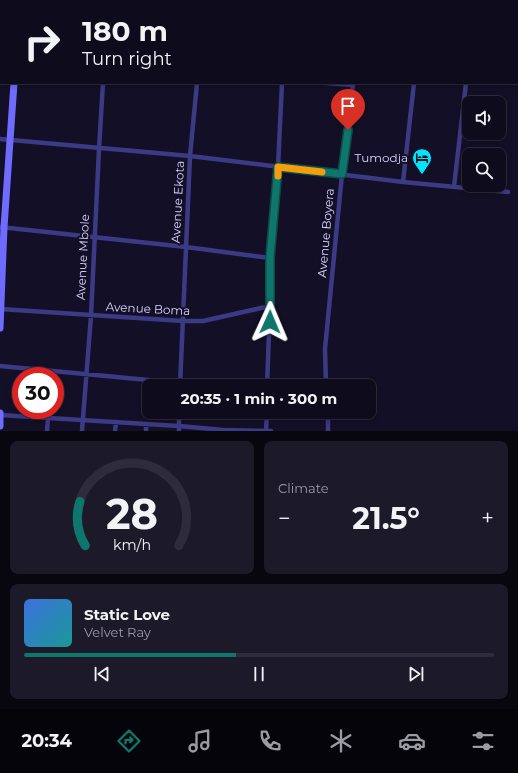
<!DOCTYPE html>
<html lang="en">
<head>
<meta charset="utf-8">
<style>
	body { margin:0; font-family:Montserrat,sans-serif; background:#1c1929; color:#f1f3f6; height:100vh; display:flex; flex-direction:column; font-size:15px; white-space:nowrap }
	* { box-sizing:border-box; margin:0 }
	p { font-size:13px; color:#9b9ba3 }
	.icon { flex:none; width:22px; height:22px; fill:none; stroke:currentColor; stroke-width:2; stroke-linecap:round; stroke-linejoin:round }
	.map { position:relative; height:431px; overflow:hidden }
	.details { display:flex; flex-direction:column; gap:10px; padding:10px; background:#08060f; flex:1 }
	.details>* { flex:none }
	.banner { position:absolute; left:0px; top:0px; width:518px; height:84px; box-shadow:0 2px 6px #0003,0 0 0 1px #2e2b3b; background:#0e0b1c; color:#f1f3f6; overflow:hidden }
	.controls { position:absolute; left:462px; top:96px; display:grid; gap:8px }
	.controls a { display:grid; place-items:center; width:44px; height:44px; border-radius:8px; background:#0e0b1c; box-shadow:0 2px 6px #0003,0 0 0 1px #2e2b3b; font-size:20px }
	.speed { position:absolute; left:12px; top:367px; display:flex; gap:8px; font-size:20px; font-weight:700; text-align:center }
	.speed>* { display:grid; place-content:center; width:52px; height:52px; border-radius:50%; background:#0e0b1c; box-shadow:0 2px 6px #0003,0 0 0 1px #2e2b3b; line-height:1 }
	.speed .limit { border:6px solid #d22; background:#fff; color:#111 }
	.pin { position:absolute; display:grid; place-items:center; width:34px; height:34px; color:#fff; margin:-41px -17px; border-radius:50% 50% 50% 0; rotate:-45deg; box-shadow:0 0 4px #0007 }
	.pin .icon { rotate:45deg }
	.me { position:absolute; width:44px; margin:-22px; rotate:1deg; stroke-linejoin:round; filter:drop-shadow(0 0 3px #0008) }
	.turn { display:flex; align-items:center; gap:14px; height:84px; padding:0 16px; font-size:18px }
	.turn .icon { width:52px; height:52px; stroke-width:2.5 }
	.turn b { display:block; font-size:28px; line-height:34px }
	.big { font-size:30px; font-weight:700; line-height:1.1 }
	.details .widget { flex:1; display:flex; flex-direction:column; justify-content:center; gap:6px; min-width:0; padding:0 14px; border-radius:8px; background:#1c1929 }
	.details .dial { align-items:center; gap:0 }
	.dial svg { height:104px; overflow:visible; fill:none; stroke:#2e2b3b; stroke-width:7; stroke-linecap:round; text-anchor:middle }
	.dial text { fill:#f1f3f6; stroke:none }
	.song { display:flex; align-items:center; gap:12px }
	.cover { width:48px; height:48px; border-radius:6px; background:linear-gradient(135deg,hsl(220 70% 55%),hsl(180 70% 35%)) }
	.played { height:4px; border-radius:2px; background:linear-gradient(90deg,#0f766e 45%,#2e2b3b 45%) }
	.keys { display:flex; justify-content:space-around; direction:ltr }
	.heat { display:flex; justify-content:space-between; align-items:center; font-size:22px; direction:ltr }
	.details .tiles { flex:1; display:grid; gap:10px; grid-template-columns:1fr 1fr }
	.widget:last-child { grid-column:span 2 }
	.trip { position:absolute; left:142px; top:379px; width:234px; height:40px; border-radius:8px; background:#0e0b1c; box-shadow:0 2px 6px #0003,0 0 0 1px #2e2b3b; font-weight:700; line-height:40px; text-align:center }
	.dock { display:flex; height:64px; justify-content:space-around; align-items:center; background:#06040b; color:#9b9ba3 }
	.dock .icon { width:28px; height:28px }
	.dock .on { color:#0f766e }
	.dock b { font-size:18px; color:#f1f3f6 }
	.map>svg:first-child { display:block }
</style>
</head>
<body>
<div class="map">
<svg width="518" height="431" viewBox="0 0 518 431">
	<rect width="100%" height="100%" fill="#130f26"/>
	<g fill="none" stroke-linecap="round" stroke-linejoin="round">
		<path stroke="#3d3a85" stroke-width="4.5" d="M 106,1 L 106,0
			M 202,1 L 202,0
			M 289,1 L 289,0
			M 360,1 L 360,0
			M 423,1 L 423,0
			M 474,1 L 474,0
			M 0,47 L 1,47
			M 327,83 L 353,85
			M 0,139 L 190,156 L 403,182 L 508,192
			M 403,182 L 414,83
			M 454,187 L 466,83
			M 0,227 L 186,247 L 270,258
			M 0,309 L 183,321 L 203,321 L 270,306
			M 0,366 L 180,383
			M 180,386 L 190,156 L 197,83
			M 267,386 L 270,306 L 270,258 L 278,167 L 282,83
			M 326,386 L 325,349 L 342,174 L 353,83
			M 328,412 L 328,431
			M 0,415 L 179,426 L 223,430 L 271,431
			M 47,431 L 48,418
			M 82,431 L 91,316 L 99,149 L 103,83
			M 115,431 L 116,422
			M 146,431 L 146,424
			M 179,431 L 179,412
			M 266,431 L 267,412"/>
		<path stroke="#6f6bff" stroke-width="7" d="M 20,1 L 20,0
			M 0,328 L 4,227 L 14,83
			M 0,413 L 0,426"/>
	</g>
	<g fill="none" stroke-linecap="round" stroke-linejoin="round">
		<defs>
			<path id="route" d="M 270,322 L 270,258 L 278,167 L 342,174 L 348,130"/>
		</defs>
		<use href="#route" stroke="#0a4d48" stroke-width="10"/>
		<use href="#route" stroke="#0f766e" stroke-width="7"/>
		<path stroke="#f59e0b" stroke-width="7" d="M 278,176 L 278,167 L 322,172"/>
	</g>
	<defs>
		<symbol id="hotel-pin" viewBox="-11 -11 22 30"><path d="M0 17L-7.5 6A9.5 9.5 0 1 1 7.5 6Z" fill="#00e5ff" stroke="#130f26"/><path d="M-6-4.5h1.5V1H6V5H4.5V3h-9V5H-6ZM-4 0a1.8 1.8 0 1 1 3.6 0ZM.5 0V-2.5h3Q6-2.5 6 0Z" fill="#111"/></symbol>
	</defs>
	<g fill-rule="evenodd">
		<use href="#hotel-pin" x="411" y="147" width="22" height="30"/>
	</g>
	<g text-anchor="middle" stroke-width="4" stroke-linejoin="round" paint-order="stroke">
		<g font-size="12" fill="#d9d4ff" stroke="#130f26" text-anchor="end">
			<text x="408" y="162">Tumodja</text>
		</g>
		<g font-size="12" fill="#d9d4ff" stroke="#130f26">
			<text transform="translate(178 202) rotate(-87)" y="4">Avenue Ekota</text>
			<text transform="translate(326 233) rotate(-85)" y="4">Avenue Boyera</text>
			<text transform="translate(83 257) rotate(-87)" y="4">Avenue Mbole</text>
			<text transform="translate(148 309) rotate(3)" y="4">Avenue Boma</text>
		</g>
	</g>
</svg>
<div class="controls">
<a><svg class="icon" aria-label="sound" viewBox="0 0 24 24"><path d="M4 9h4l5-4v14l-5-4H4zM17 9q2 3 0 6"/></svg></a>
<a><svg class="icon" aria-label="search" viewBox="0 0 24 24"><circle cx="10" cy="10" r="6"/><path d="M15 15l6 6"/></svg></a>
</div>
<div class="speed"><div class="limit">30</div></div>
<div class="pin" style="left:348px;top:130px;background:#d93025"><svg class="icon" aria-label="arrive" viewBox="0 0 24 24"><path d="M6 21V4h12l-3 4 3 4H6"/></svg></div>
<svg class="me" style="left:270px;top:322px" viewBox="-20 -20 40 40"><path d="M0-17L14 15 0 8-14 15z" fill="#0f766e" stroke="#fff" stroke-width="4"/></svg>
<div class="trip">20:35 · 1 min · 300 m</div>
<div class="banner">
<div class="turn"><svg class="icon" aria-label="right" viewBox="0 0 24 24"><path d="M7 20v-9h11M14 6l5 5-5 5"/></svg><div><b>180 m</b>Turn right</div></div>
</div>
</div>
<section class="details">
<div class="tiles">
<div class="widget dial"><svg viewBox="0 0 100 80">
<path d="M14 69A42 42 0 1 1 86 69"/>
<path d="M14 69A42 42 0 0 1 10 35" stroke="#0f766e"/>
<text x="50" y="56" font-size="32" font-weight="700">28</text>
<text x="50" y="72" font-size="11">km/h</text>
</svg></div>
<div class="widget"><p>Climate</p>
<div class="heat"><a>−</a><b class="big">21.5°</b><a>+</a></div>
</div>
<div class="widget">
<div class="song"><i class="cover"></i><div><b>Static Love</b><p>Velvet Ray</p></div></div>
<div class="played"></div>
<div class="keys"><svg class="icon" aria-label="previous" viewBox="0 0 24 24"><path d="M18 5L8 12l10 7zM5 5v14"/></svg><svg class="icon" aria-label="pause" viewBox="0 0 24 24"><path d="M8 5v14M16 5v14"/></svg><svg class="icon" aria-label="next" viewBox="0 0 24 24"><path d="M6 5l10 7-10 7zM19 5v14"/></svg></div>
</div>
</div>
</section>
<nav class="dock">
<b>20:34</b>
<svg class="icon on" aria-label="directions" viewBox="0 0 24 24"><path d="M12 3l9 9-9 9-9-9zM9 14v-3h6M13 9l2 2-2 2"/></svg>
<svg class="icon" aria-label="music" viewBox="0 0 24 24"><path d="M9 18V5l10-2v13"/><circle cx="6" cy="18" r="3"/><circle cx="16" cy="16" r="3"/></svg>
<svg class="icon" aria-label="phone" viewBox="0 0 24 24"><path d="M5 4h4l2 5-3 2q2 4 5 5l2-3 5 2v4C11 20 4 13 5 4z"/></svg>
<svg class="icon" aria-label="climate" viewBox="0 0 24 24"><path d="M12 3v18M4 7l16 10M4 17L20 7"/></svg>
<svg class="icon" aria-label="car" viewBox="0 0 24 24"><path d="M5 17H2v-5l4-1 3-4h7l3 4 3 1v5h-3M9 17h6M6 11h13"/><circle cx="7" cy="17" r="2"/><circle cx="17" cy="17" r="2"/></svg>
<svg class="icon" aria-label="filters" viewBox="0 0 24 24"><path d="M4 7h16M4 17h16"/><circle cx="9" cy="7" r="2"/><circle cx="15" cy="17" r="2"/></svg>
</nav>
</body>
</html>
